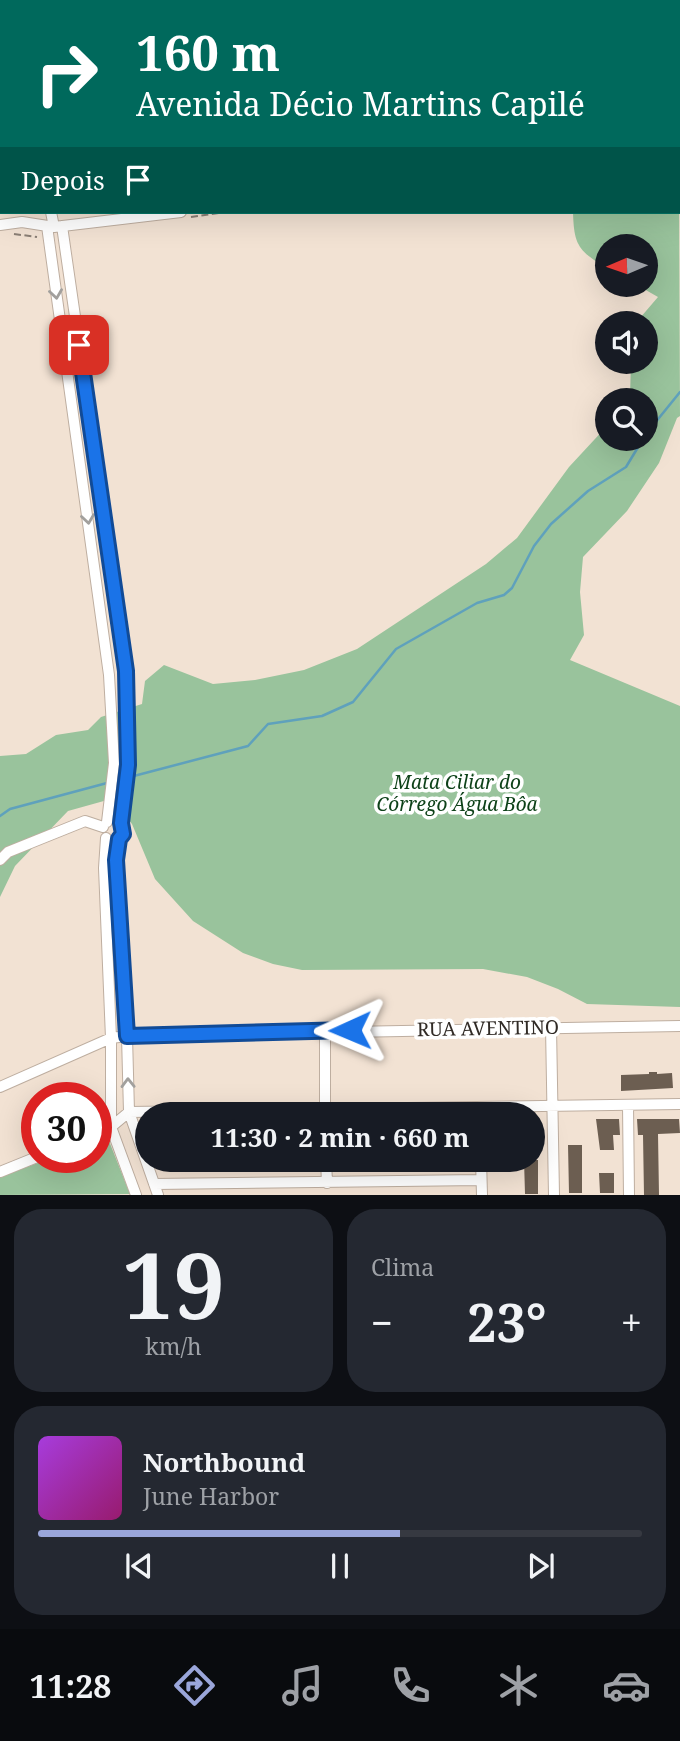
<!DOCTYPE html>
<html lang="pt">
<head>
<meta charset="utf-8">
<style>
	body { margin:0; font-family:"Noto Serif",serif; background:#242831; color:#f1f3f6; height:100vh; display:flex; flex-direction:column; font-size:26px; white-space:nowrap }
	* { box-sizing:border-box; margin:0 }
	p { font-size:23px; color:#9ea1a6 }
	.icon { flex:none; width:38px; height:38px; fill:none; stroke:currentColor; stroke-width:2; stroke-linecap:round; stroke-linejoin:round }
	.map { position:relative; height:1195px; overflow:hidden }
	.details { display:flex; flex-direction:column; gap:14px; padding:14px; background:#0d0f14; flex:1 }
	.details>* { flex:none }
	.top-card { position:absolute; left:0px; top:0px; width:681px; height:214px; box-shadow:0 7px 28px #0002; background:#00695c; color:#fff; overflow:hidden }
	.needle { width:46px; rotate:268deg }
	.buttons { position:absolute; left:595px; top:234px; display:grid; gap:14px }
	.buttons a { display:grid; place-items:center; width:63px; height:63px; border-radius:50%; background:#171b24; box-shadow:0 7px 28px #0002; font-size:35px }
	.speed { position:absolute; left:21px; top:1082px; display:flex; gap:14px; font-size:35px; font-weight:700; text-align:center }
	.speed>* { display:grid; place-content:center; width:91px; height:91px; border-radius:50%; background:#171b24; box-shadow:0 7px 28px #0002; line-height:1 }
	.speed .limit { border:10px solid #d22; background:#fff; color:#111 }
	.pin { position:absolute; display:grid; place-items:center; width:60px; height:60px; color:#fff; margin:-30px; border-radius:14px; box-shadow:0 4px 10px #0006 }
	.me { position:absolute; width:77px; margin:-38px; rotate:269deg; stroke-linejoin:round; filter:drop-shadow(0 0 5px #0008) }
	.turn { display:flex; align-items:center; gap:24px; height:147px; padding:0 21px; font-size:32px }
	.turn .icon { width:91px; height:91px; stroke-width:2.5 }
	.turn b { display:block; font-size:49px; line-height:60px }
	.then { display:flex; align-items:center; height:66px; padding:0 21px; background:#0003; gap:14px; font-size:26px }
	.big { font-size:52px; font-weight:700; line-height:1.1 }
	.details .widget { flex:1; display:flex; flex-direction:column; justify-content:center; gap:10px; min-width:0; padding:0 24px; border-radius:28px; background:#242831 }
	.details .dial { align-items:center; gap:0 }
	.dial b { font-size:91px; line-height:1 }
	.song { display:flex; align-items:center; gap:21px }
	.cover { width:84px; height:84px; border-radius:10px; background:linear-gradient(135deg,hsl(280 70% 55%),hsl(320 70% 35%)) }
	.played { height:7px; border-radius:4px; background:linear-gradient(90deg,#9aa6da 60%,#363941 60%) }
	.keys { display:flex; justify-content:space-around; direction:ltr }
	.heat { display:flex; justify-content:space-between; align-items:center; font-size:38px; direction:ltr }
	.details .tiles { flex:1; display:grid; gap:14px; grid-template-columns:1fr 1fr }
	.widget:last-child { grid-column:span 2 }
	.trip { position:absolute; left:135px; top:1102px; width:410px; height:70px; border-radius:35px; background:#171b24; box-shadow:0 7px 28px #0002; font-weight:700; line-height:70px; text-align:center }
	.tabs { display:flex; height:112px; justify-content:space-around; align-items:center; background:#090b0e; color:#9ea1a6 }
	.tabs .icon { width:49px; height:49px }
	.tabs .on { color:#9aa6da }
	.tabs b { font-size:32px; color:#f1f3f6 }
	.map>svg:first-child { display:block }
</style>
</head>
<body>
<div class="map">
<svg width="680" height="1195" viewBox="0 0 680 1195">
	<rect width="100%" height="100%" fill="#f2e2d3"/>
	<path fill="#99c39c" d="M 679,182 L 680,416 L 677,418 L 659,463 L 627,511 L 583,557 L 580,592 L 584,635 L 570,660 L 680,706 L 680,1007 L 587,1004 L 558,989 L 527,977 L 483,969 L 302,970 L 273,964 L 243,953 L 193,921 L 155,879 L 132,824 L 111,799 L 68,811 L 15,866 L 0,897 L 0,756 L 26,754 L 56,735 L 88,730 L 101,717 L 142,704 L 145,681 L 164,665 L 213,684 L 255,680 L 304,670 L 357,649 L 486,564 L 517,538 L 569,467 L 607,426 L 607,439 L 646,439 L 646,401 L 627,401 L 630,397 L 631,362 L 646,362 L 646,324 L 638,324 L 640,318 L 658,297 L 637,285 L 646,285 L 646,247 L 607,247 L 607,269 C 579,250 574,247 573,212 L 679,212 Z
		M 107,1136 L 130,1194 L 0,1195 L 0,1177 L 54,1157 L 96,1157 L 96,1140 Z"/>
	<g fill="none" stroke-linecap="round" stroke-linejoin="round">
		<path stroke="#5fa1bc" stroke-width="2.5" d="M 646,434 L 680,392
			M 130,777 L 248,746 L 268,724 L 322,716 L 353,702 L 396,649 L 477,603 L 504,595 L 512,588 L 534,546 L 551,524 L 588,491 L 626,467 L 643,439
			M 0,816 L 10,809 L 107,783"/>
	</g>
	<path fill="#6c5e51" d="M 649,1072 L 657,1072 L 657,1074 L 672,1073 L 673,1088 L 621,1091 L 621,1075 L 649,1074 Z
		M 596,1119 L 619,1119 L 620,1135 L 613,1135 L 614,1150 L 600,1150 Z
		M 637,1119 L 679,1119 L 680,1133 L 658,1134 L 659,1195 L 644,1195 L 643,1135 L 638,1135 Z
		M 568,1145 L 582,1145 L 582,1193 L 569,1193 Z
		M 524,1160 L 538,1160 L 538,1194 L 525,1194 Z
		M 599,1173 L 614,1173 L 614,1193 L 600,1193 Z"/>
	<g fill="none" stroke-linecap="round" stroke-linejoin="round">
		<defs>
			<path id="minor" d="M 16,0 L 16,2
				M 191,0 L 191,2
				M 364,0 L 364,2
				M 410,2 L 421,0
				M 679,45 L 680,45
				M 0,66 L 2,66
				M 679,131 L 680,131
				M 0,151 L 2,150
				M 51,212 L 54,227
				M 0,225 L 22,222 L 54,227 L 181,212
				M 47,226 L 109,675 L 114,763 L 107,822
				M 62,226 L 126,671 L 128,765 L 121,823
				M 106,838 L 104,868 L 111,1038 L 111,1127 L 136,1195
				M 119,839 L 116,860 L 127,1036 L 129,1112 L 158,1195
				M 0,860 L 8,852 L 85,821 L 103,827
				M 551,1027 L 554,1195
				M 325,1031 L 325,1115
				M 0,1087 L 111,1038 L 127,1036 L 680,1026
				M 628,1105 L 629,1195
				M 96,1133 L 111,1127 L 129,1112 L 680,1104
				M 326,1160 L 327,1183
				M 481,1160 L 482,1195
				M 0,1172 L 37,1157
				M 154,1184 L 481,1180"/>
		</defs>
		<use href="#minor" stroke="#beaea0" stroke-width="12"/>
		<path stroke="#8a7f75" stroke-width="2" stroke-dasharray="7 3.5" stroke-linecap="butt" d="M 191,217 L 225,212
			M 14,234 L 37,237"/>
		<use href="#minor" stroke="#fff" stroke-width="10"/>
	</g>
	<defs><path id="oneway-chevron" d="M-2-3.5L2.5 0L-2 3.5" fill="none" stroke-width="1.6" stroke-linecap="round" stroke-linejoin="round" transform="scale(1.75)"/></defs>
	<g stroke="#a2a09d">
		<use href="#oneway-chevron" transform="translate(56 294) rotate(82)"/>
		<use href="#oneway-chevron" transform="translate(88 519) rotate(82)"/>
		<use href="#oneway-chevron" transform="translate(128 1083) rotate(-91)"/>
	</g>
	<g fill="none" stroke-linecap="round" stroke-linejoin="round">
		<defs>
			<path id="route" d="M 79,345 L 126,671 L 128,765 L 121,823 L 123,834 L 119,839 L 116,860 L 127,1036 L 350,1030"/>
		</defs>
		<use href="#route" stroke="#114b97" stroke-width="18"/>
		<use href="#route" stroke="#1a73e8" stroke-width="12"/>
	</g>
	<g text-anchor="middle" stroke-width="7" stroke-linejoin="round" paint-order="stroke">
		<g font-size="19" font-style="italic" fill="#0e4219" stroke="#fff">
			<text x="457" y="789">Mata Ciliar do<tspan x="457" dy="22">Córrego Água Bôa</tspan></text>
		</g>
		<g font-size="19" fill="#312b26" stroke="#fff">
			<text transform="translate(488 1028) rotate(-1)" y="7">RUA AVENTINO</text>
		</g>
	</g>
</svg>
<div class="buttons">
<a><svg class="needle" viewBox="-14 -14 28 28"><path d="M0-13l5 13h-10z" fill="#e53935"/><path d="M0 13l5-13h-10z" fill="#9ea1a6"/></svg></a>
<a><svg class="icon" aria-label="sound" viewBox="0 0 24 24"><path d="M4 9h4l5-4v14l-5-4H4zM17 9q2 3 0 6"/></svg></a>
<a><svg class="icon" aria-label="search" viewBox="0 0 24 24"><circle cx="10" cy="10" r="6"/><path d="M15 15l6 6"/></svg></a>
</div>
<div class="speed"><div class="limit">30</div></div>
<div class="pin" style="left:79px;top:345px;background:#d93025"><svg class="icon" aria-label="arrive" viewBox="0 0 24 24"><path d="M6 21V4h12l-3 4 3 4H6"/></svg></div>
<svg class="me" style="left:350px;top:1030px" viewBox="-20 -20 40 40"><path d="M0-17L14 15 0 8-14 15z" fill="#1a73e8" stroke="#fff" stroke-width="4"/></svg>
<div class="trip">11:30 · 2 min · 660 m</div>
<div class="top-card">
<div class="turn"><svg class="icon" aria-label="right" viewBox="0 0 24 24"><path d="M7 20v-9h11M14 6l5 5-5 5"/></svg><div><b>160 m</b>Avenida Décio Martins Capilé</div></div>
<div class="then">Depois<svg class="icon" aria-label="arrive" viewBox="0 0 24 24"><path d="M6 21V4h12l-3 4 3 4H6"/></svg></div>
</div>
</div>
<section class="details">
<div class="tiles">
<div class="widget dial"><b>19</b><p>km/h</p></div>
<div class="widget"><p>Clima</p>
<div class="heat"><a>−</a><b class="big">23°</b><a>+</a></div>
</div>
<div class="widget">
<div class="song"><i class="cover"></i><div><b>Northbound</b><p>June Harbor</p></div></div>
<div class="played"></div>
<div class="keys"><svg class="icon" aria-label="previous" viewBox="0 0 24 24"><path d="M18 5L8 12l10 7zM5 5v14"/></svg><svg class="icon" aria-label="pause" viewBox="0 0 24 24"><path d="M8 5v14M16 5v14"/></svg><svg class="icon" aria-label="next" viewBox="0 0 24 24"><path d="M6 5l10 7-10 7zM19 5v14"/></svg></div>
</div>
</div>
</section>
<nav class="tabs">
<b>11:28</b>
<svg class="icon on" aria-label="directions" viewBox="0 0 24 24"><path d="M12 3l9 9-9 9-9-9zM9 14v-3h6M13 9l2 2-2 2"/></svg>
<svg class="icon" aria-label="music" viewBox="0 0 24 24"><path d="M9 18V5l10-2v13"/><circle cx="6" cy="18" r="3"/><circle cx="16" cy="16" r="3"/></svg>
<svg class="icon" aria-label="phone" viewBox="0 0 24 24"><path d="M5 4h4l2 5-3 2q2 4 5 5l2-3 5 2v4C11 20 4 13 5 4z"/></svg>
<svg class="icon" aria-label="climate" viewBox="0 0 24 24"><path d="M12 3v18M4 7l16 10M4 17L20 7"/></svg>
<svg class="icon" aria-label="car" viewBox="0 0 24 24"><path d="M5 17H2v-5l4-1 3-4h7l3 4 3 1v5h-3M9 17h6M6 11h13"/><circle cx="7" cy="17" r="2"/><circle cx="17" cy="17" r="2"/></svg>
</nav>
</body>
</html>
